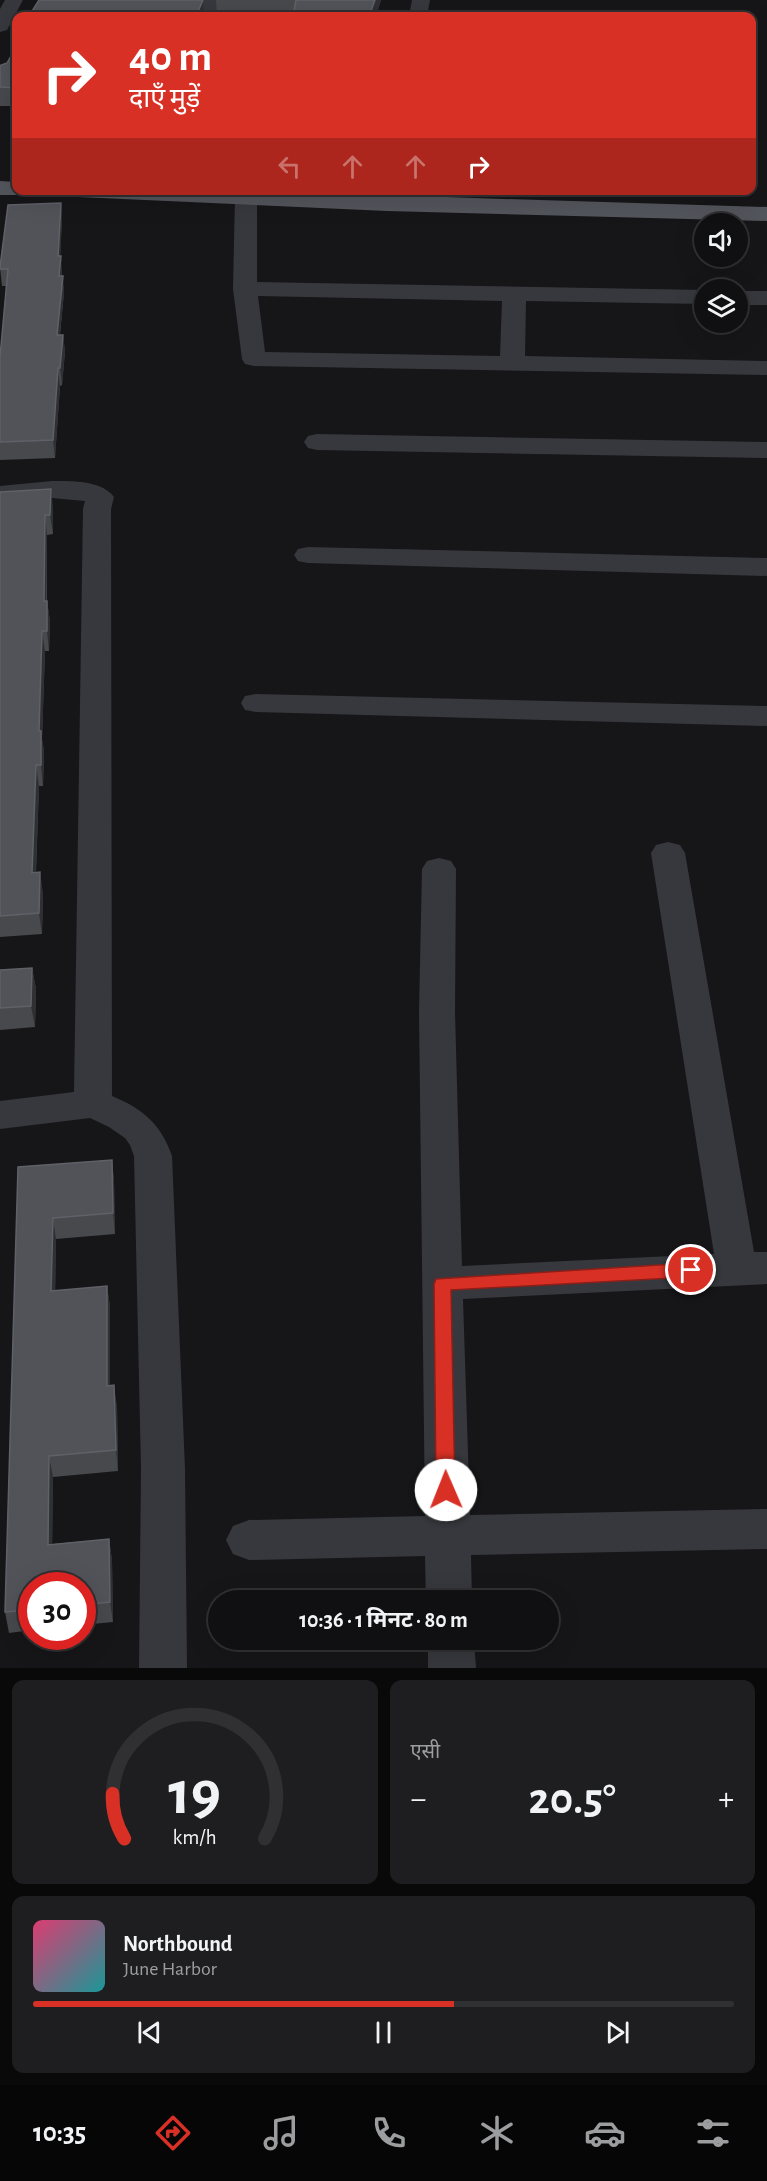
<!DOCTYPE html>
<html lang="hi">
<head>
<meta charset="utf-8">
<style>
	body { margin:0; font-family:"Alegreya Sans","Noto Sans Devanagari",sans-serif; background:#1e1e20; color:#f1f3f6; height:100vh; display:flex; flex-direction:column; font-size:22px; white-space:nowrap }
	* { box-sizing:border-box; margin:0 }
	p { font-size:20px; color:#9c9d9f }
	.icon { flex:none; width:33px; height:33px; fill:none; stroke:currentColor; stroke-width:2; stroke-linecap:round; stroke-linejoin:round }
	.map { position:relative; height:1668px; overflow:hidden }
	.side { display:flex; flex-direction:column; gap:12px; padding:12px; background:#09090a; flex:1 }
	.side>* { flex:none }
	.banner { position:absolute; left:12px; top:12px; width:744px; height:183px; border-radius:12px; box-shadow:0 6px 24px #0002,0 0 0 2px #303032; background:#d93025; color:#fff; overflow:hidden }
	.buttons { position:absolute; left:694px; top:213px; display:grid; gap:12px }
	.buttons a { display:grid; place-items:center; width:54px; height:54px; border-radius:50%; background:#101012; box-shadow:0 6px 24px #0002,0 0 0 2px #303032; font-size:30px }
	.speed { position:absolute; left:18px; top:1572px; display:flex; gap:12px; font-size:30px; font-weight:700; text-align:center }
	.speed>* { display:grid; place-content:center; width:78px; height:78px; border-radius:50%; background:#101012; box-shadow:0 6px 24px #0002,0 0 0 2px #303032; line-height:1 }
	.speed .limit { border:9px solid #d22; background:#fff; color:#111 }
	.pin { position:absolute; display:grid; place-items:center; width:51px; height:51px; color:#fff; margin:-26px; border:3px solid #fff; border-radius:50%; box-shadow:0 2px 6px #0007 }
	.me { position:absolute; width:66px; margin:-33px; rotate:359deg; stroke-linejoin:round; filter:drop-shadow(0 0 4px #0008) }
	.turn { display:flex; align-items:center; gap:21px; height:126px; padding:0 18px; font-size:27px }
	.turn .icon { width:78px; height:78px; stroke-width:2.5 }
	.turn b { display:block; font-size:42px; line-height:51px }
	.lanes { display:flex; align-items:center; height:57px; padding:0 18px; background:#0003; justify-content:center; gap:30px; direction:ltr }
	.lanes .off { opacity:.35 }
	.big { font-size:45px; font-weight:700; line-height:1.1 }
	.side .tile { flex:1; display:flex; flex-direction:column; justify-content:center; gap:9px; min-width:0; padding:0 21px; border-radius:12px; background:#1e1e20 }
	.side .dial { align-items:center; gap:0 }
	.dial svg { height:156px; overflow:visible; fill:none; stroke:#303032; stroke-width:7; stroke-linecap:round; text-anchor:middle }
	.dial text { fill:#f1f3f6; stroke:none }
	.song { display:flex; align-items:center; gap:18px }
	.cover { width:72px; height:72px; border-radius:9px; background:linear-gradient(135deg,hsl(340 70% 55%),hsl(180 70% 35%)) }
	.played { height:6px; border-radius:3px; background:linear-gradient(90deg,#d93025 60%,#303032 60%) }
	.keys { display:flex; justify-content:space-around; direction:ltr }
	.heat { display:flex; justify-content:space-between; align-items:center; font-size:33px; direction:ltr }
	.side .tiles { flex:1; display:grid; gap:12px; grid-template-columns:1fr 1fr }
	.tile:last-child { grid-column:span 2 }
	.trip { position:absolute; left:208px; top:1590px; width:351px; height:60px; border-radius:30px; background:#101012; box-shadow:0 6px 24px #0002,0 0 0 2px #303032; font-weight:700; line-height:60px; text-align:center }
	.dock { display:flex; height:96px; justify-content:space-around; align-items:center; background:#060607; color:#9c9d9f }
	.dock .icon { width:42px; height:42px }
	.dock .current { color:#d93025 }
	.dock b { font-size:27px; color:#f1f3f6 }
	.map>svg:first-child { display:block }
</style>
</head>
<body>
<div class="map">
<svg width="767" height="1668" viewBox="0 0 767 1668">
	<rect width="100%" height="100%" fill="#161618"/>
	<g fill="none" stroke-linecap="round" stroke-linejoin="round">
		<path fill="#37383d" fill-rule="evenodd" d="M 5,0 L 23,0 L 7,30 L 0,32 L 0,9 Z
			M 203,0 L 221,0 L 215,16 L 197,16 Z
			M 412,0 L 430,0 L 427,16 L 409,16 Z
			M 246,190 L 254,192 L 257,197 L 257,282 L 705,290 L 705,304 L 526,301 L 525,356 L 767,361 L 767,375 L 254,366 L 245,364 L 242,359 L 233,289 L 235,197 L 238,192 ZM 258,296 L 502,301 L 500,356 L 265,352 Z
			M 378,190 L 400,190 L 398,204 L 395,209 L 387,211 L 379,209 L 376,204 Z
			M 738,291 L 767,291 L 767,305 L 738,305 Z
			M 317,434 L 767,442 L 767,458 L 317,450 L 308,448 L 304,442 L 308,436 Z
			M 52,481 C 70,481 102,480 114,497 L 111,509 L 112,1096 C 143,1109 161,1124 172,1156 L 185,1469 L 187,1668 L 139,1668 L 141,1469 L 134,1156 L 130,1145 L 125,1138 L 109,1127 L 90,1118 L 0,1129 L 0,1101 L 74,1092 L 83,509 L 85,501 L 52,498 L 0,502 L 0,486 Z
			M 308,547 L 767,558 L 767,576 L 308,563 L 298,561 L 294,555 L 298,549 Z
			M 256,694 L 767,706 L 767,726 L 256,712 L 245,710 L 241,703 L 245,696 Z
			M 668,842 L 680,845 L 685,853 L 754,1252 L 767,1252 L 767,1284 L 463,1299 L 470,1515 L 767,1509 L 767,1549 L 471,1555 L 472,1600 L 426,1600 L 425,1556 L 249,1560 L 233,1554 L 226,1540 L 233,1526 L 249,1520 L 425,1516 L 419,1012 L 422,869 L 427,861 L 439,858 L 451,861 L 456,869 L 455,1012 L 462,1266 L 714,1254 L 651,853 L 656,845 Z
			M 428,1640 L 474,1640 L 476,1668 L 428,1668 Z"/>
		<path fill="#53555c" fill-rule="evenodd" d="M 0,181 L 16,182 L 16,190 L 25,190 L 16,195 L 0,195 Z
			M 67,190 C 301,190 534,201 767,207 L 767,221 L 387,211 L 78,197 L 70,195 Z"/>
	</g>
	<path fill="#47494d" d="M 216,0 L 381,0 L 376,16 L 217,16 Z
		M 16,39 L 16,106 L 0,106 L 0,67 L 7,63 L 16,47 Z
		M 61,203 L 62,219 L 60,256 L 64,293 L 60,335 L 63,335 L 65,352 L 62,385 L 60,386 L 55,458 L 0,460 L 0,357 L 6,286 L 2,286 L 0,267 Z
		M 0,492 L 53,508 L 53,534 L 47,535 L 47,601 L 50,621 L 49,651 L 45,651 L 42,739 L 44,751 L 43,786 L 39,786 L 36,873 L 43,893 L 42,934 L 0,937 Z
		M 32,968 L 36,989 L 35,1027 L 0,1030 L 0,970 Z
		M 112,1160 L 114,1181 L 115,1234 L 56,1239 L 55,1291 L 107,1286 L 110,1307 L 110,1385 L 117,1406 L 118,1471 L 53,1477 L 52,1544 L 109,1539 L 112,1560 L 113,1622 L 82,1625 L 82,1586 L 32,1586 L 32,1630 L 9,1633 L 5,1612 L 18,1167 Z"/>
	<path fill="#2f3033" d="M 203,0 L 204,16 L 196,16 Z
		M 375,0 L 381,0 L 376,16 L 369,16 Z
		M 61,203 L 62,219 L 60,265 L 61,256 L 62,272 L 60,293 L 58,256 Z
		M 63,276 L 64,293 L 58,352 L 57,335 Z
		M 63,335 L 65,352 L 62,385 L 60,368 Z
		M 58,368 L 60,386 L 55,458 L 53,440 Z
		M 51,489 L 53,508 L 53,534 L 50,515 Z
		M 45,515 L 47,535 L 46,621 L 44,601 Z
		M 47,601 L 50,621 L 49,651 L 47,631 Z
		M 42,631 L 45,651 L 42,739 L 44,751 L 43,786 L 41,765 L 39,731 Z
		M 36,765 L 39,786 L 35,894 L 32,873 Z
		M 40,872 L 43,893 L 42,934 L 39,913 Z
		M 32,968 L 36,989 L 35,1027 L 31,1006 Z
		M 112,1160 L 114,1181 L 115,1234 L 113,1213 Z
		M 53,1218 L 56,1239 L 55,1312 L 51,1291 Z
		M 107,1286 L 110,1307 L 110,1407 L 107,1386 Z
		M 114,1385 L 117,1406 L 118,1471 L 116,1450 Z
		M 49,1456 L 53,1477 L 52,1565 L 48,1545 Z
		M 109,1539 L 112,1560 L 113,1622 L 110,1602 Z"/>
	<path fill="#525359" stroke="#5f6168" stroke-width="1.5" d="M 39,0 L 203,0 L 196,16 L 29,16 Z
		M 296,0 L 375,0 L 369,16 L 293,16 Z
		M 16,39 L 16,88 L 0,87 L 0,67 L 1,65 L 7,63 L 16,47 Z
		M 61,203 L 58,256 L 61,256 L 59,276 L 63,276 L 57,335 L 63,335 L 60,368 L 58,368 L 53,440 L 0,442 L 0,357 L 8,269 L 0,269 L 0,267 L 8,205 Z
		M 51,489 L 50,515 L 45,515 L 44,601 L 47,601 L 47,631 L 42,631 L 39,731 L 41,731 L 41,765 L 36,765 L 32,873 L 40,872 L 39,913 L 0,916 L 0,492 Z
		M 32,968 L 31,1006 L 0,1008 L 0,970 Z
		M 112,1160 L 113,1213 L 53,1218 L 51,1291 L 107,1286 L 107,1386 L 114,1385 L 116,1450 L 49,1456 L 48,1545 L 109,1539 L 110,1602 L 82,1605 L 82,1586 L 32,1586 L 32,1610 L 5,1612 L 18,1167 Z"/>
	<path fill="#d93025" stroke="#8d1f18" stroke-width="1.5" d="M 691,1263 L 697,1265 L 699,1270 L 697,1275 L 691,1277 L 451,1290 L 455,1490 L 452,1495 L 446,1498 L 439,1495 L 436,1490 L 434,1284 L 436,1279 Z"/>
</svg>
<div class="buttons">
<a><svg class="icon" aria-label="sound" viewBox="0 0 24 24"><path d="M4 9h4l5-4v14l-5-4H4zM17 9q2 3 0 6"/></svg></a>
<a><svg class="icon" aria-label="layers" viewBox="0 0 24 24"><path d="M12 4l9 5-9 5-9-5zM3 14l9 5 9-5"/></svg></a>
</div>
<div class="speed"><div class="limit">30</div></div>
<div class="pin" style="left:691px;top:1270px;background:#d93025"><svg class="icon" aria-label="arrive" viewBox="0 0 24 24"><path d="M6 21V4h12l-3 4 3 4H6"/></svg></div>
<svg class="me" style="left:446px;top:1490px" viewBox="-20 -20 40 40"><circle r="19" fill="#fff"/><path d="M0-13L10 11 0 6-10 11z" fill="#d93025"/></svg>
<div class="trip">10:36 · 1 मिनट · 80 m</div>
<div class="banner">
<div class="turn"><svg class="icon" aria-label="right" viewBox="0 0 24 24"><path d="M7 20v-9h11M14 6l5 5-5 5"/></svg><div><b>40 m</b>दाएँ मुड़ें</div></div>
<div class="lanes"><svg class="icon off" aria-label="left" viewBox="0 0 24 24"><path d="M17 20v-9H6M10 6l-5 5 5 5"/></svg><svg class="icon off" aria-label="ahead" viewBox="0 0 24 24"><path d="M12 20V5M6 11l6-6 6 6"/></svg><svg class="icon off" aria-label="ahead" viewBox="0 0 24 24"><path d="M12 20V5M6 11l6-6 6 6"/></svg><svg class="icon" aria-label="right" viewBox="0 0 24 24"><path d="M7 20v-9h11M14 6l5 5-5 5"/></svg></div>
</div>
</div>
<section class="side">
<div class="tiles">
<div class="tile dial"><svg viewBox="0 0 100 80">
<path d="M14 69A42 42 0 1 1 86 69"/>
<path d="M14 69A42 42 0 0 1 8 46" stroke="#d93025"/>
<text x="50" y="56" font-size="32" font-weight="700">19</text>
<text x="50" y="72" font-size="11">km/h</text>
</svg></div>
<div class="tile"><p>एसी</p>
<div class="heat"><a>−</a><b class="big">20.5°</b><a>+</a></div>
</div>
<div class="tile">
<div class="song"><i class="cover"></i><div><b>Northbound</b><p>June Harbor</p></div></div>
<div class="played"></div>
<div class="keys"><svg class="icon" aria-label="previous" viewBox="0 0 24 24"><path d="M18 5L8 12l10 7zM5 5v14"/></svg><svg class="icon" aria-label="pause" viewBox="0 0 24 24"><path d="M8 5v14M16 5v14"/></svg><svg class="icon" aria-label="next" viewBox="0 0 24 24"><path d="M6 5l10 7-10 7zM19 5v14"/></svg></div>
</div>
</div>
</section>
<nav class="dock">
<b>10:35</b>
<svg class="icon current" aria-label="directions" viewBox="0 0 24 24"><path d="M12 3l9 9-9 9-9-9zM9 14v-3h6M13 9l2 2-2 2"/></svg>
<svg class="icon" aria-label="music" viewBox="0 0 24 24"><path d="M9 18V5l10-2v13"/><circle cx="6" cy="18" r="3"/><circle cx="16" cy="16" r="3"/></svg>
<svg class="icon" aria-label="phone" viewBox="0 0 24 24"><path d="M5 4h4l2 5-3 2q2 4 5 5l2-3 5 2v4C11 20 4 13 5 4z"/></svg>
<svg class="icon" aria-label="climate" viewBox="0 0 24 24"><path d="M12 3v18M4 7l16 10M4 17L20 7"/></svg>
<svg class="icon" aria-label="car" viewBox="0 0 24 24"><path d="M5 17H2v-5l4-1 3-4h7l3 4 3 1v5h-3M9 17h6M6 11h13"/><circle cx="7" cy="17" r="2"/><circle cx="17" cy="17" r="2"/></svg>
<svg class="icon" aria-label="filters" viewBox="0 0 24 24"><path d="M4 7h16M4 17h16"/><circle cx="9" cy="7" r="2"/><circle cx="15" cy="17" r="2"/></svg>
</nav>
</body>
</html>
